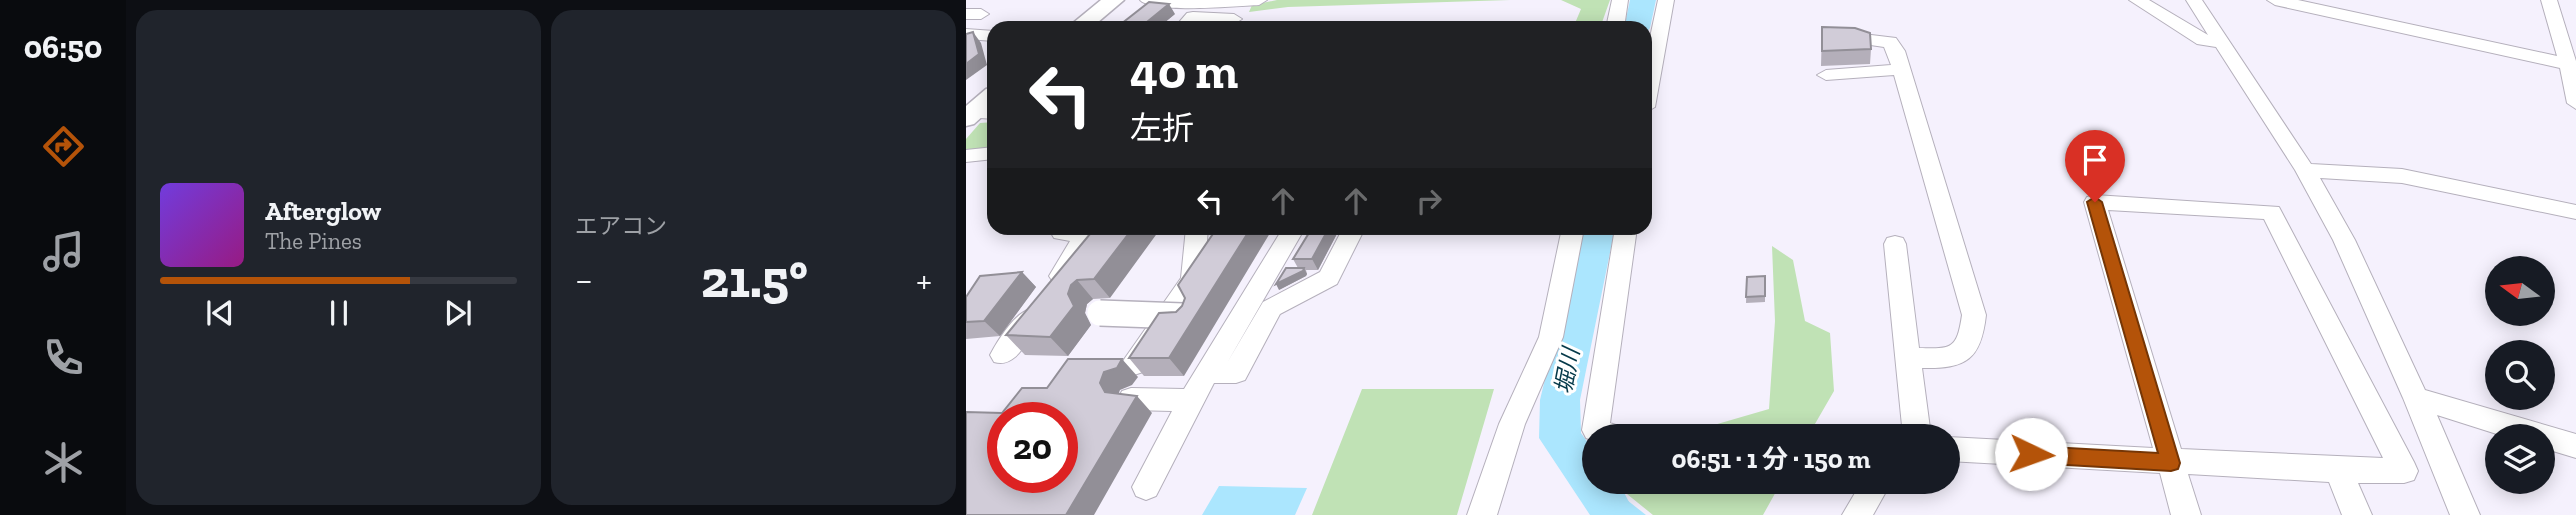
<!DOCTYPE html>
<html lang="ja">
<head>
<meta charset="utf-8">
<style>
	body { margin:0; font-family:"Zilla Slab","Noto Sans JP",serif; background:#20242c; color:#f1f3f6; height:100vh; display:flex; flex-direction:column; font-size:26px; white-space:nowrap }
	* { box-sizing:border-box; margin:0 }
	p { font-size:23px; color:#9ea1a6 }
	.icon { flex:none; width:38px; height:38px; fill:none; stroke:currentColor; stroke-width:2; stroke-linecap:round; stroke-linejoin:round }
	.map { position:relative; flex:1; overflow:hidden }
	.details { display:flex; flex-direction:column; gap:10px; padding:10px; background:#0d0f14; width:840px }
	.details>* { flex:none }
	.banner { position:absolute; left:21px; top:21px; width:665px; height:214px; border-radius:21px; box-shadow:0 4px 18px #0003; background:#202124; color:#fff; overflow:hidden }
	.needle { width:46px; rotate:285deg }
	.buttons { position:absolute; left:1519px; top:256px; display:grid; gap:14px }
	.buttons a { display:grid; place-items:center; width:70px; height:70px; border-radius:50%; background:#171b24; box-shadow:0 4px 18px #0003; font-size:35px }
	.speed { position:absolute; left:21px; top:402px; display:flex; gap:14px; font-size:35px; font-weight:700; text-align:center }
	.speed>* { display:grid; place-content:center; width:91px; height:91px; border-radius:50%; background:#171b24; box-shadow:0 4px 18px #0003; line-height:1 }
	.speed .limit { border:10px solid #d22; background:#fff; color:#111 }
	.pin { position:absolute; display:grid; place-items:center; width:60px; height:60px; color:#fff; margin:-72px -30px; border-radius:50% 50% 50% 0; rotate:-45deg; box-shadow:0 0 7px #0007 }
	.pin .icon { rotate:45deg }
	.me { position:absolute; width:77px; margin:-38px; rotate:93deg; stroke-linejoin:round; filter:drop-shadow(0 0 5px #0008) }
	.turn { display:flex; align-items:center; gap:24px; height:147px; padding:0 28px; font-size:32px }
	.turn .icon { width:91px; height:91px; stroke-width:2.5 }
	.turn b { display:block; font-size:49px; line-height:60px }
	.lanes { display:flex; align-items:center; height:66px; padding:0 28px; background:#0003; justify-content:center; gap:35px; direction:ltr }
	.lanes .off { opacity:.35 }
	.big { font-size:52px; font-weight:700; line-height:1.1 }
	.details .tile { flex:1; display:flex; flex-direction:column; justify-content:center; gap:10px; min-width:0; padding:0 24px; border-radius:21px; background:#20242c }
	.song { display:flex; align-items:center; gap:21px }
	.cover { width:84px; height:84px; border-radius:10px; background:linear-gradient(135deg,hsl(260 70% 55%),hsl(310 70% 35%)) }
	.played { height:7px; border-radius:4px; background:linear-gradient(90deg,#b45309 70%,#363941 70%) }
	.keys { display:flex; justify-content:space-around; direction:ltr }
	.heat { display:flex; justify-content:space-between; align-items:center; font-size:38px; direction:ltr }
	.details .tiles { flex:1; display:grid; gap:10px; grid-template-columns:repeat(2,1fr) }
	.trip { position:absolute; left:616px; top:424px; width:378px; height:70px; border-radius:35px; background:#171b24; box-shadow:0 4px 18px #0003; font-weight:700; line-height:70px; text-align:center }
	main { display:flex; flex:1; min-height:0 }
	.tabs { display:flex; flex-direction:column; width:126px; justify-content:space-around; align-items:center; background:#090b0e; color:#9ea1a6 }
	.tabs .icon { width:49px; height:49px }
	.tabs .selected { color:#b45309 }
	.tabs b { font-size:32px; color:#f1f3f6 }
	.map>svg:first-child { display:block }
</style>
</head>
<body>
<main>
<nav class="tabs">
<b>06:50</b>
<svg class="icon selected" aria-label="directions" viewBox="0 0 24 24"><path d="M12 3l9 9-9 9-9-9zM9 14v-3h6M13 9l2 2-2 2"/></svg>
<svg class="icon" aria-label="music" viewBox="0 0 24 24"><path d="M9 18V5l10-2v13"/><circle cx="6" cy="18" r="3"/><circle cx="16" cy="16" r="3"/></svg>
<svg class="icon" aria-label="phone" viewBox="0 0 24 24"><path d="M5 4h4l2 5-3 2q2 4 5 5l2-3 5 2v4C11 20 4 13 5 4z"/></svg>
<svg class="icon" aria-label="climate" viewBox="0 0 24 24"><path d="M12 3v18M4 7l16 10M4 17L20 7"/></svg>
</nav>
<section class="details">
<div class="tiles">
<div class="tile">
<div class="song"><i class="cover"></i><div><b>Afterglow</b><p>The Pines</p></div></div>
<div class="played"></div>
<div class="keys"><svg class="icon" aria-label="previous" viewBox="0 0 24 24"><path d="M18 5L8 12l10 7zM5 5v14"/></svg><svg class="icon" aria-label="pause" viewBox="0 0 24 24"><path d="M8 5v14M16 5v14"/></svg><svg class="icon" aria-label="next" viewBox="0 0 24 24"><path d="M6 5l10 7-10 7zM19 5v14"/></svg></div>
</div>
<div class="tile"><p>エアコン</p>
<div class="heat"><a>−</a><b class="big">21.5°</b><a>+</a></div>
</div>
</div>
</section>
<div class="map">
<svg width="1610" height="515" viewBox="0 0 1610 515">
	<rect width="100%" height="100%" fill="#f5f1fd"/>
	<path fill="#c0e2b5" d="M 311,0 L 544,0 L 322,7 L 283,12 L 286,5 Z
		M 595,0 L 644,0 L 634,28 L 607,28 L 615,9 Z
		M 28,122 L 28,149 L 0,152 L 0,139 L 14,123 Z
		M 806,246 L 827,260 L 839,321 L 864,333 L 868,391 L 842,436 L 710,436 L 803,409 L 809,321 Z
		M 396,389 L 528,389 L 491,515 L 346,515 Z
		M 656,481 L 816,481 L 797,515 L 687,515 L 656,490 Z"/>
	<path fill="#abe6fe" d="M 253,486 L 341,488 L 329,515 L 236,515 Z
		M 661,500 L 680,515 L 626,515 L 626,504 Z"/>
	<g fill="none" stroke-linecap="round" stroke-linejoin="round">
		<path fill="#abe6fe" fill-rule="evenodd" d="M 664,0 L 690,0 L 684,28 L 680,34 L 679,28 L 658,28 Z
			M 615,228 L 649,228 L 614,400 L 615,433 L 628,451 L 628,481 L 652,481 L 663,502 L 657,515 L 624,515 L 573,438 L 574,400 Z"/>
		<defs>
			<path id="minor" d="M 174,0 L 301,0 L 293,5 C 271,6 187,14 174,0 Z
				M 646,0 L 662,0 L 658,28 L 640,28 Z
				M 692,0 L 708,0 L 689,107 L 679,113 L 679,61 Z
				M 1163,0 L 1183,0 L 1242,35 L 1220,0 L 1236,0 L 1345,164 L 1436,169 L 1610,205 L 1610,219 L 1436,183 L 1354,178 L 1389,240 L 1459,390 L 1610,434 L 1610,458 L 1577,448 L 1577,436 L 1537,436 L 1471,415 L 1514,515 L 1484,515 L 1437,398 L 1367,240 L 1329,170 L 1250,47 L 1231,44 Z
				M 1301,0 L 1332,0 L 1591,56 L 1575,0 L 1591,0 L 1610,61 L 1610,109 L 1601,103 L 1594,68 L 1309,5 Z
				M 0,9 L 15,9 L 23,14 L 15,19 L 0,19 Z
				M 227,12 L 268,14 L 276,19 L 268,24 L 231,22 L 226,28 L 208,28 L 221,13 Z
				M 0,29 L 28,31 L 28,41 L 0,39 Z
				M 897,34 L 930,38 L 939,51 L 1020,315 C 1015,360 1000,369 956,368 L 965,436 L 937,436 L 918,244 L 921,238 L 929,236 L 937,238 L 940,244 L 953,348 C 986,349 991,349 996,315 L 928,75 L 860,80 L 851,75 L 860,70 L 925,65 L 918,47 L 891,43 L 888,39 L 891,35 Z
				M 6,107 L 28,107 L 28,119 L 0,117 L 0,109 Z
				M 28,147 L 28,159 L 0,162 L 0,150 Z
				M 1129,195 L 1313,207 L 1448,462 L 1452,471 L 1448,480 L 1438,483 L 1392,483 L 1406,515 L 1376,515 L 1363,482 L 1222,474 L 1235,515 L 1205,515 L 1194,473 L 982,461 L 982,437 L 1187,448 L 1118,202 L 1121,197 ZM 1142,210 L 1298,219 L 1417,458 L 1215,449 Z
				M 88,228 L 134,228 L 103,282 L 95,285 L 87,282 L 83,276 L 104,241 L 88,238 L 85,233 Z
				M 220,228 L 242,228 L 238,279 L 177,372 L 168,375 L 159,372 L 155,365 L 159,358 L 215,278 Z
				M 317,228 L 339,228 L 261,363 L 297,302 L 354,272 L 377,228 L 399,228 L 371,284 L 314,314 L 279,380 L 270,383 L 248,383 L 190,496 L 180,500 L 170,496 L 166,487 L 206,411 L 165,410 L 156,407 L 152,399 L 156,391 L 165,388 L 218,389 Z
				M 596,228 L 618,228 L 597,337 L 559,424 L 531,515 L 501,515 L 533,424 L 573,337 Z
				M 649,228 L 671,228 L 644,423 L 658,428 L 661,436 L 628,436 L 628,441 L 620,438 L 616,430 Z
				M 64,309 L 73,311 L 76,318 L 73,325 C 61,340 50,369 28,362 L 24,355 C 32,340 48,314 64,309 Z
				M 896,481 L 926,481 L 907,515 L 876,515 Z"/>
			<path id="major" d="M 135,0 L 158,0 L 125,28 L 101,28 Z
				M 28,87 L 28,106 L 8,124 L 0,126 L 0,106 L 20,89 Z"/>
		</defs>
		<use href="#minor" stroke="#b5b0bc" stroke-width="2"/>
		<use href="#major" stroke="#b5b0bc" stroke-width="3"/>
		<use href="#minor" fill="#fff" fill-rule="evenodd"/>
		<use href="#major" fill="#fff" fill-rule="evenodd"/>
		<defs>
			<path id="minor-bridge" d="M 134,313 L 217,316"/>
		</defs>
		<use href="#minor-bridge" stroke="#b5b0bc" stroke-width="28" stroke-linecap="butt"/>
		<use href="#minor-bridge" stroke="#fff" stroke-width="25"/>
	</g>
	<path fill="#b4afba" d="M 209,14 L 192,28 L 157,28 L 155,24 Z
		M 856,27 L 905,49 L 904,64 L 855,66 Z
		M 129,228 L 144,298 L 127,299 L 121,304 L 119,313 L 125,325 L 102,356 L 59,355 L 40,335 Z
		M 346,228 L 374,228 L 352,270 L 340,270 L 341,274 L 340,276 L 313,290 L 332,268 L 327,259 Z
		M 56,272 L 70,287 L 34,336 L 0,339 L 0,297 Z
		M 799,276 L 799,302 L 780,303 L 781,277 Z
		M 216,306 L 218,376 L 178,376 L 163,358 Z"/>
	<path fill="#928f97" d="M 203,4 L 209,14 L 192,28 L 177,28 L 176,26 Z
		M 7,32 L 15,43 L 21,65 L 0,80 L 0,64 Z
		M 167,228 L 195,228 L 144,298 L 128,279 Z
		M 285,228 L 307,228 L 218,376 L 203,358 Z
		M 363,228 L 374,228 L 352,270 L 346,259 Z
		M 338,268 L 341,274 L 340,276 L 313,290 L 310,284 Z
		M 56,272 L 70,287 L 34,336 L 18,321 Z
		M 111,280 L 127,299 L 121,304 L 119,313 L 125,325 L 102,356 L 84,337 L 105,285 Z
		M 156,359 L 172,377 L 166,385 L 154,390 L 150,400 L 139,392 L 134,383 L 138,372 Z
		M 171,396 L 186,413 L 128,515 L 100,515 Z"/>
	<path fill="#d1ccd8" stroke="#928f97" stroke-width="2" fill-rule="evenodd" d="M 183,2 L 203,4 L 176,26 L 155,24 Z
		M 856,27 L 889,28 L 904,33 L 905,49 L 856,51 Z
		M 7,32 L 13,54 L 0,64 L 0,34 Z
		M 129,228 L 167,228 L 128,279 L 111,280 L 105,285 L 102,294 L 108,306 L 84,337 L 40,335 Z
		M 251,228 L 285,228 L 203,358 L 163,358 L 193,313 L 210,312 L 216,306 L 219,298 L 212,285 Z
		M 346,228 L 363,228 L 346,259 L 327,259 Z
		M 320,268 L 338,268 L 337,271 L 310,284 Z
		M 56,272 L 18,321 L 0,322 L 0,297 L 14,276 Z
		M 799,276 L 799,296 L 780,297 L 781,277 Z
		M 102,359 L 156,359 L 151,368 L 138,372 L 134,383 L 139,392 L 171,396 L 100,515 L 0,515 L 0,412 L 36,413 L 56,388 L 81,388 ZM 37,418 L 96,418 L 96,478 L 37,478 Z"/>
	<path fill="#b45309" stroke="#753606" stroke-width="2" d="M 1129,197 L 1136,202 L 1214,463 L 1212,469 L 1205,471 L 1065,463 L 1059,460 L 1056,454 L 1059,448 L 1065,446 L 1192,453 L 1121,202 Z"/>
	<g text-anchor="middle" stroke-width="6" stroke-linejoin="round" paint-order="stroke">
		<g font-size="23" font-style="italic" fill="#053949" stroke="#fff">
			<text transform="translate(601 371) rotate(-79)" y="8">堀川</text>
		</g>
	</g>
</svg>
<div class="buttons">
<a><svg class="needle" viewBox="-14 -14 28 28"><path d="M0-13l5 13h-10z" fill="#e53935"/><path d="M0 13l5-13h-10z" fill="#9ea1a6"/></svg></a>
<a><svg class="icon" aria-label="search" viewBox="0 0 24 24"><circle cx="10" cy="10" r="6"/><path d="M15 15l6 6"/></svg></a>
<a><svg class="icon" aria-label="layers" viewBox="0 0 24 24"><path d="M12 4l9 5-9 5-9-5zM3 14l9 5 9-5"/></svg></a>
</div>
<div class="speed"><div class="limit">20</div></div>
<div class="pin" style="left:1129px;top:202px;background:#d93025"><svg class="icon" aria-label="arrive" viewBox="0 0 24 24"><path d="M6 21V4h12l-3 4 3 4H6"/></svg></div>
<svg class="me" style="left:1065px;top:454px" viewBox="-20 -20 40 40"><circle r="19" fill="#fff"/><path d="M0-13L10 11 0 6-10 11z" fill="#b45309"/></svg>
<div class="trip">06:51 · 1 分 · 150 m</div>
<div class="banner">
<div class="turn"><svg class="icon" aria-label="left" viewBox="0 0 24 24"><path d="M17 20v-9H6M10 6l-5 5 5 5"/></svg><div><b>40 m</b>左折</div></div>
<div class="lanes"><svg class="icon" aria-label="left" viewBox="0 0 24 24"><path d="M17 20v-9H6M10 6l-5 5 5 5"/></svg><svg class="icon off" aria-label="ahead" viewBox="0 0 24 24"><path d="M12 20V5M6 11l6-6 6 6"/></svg><svg class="icon off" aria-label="ahead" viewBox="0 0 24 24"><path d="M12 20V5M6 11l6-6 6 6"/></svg><svg class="icon off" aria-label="right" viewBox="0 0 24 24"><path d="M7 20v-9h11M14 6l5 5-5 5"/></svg></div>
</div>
</div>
</main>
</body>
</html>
